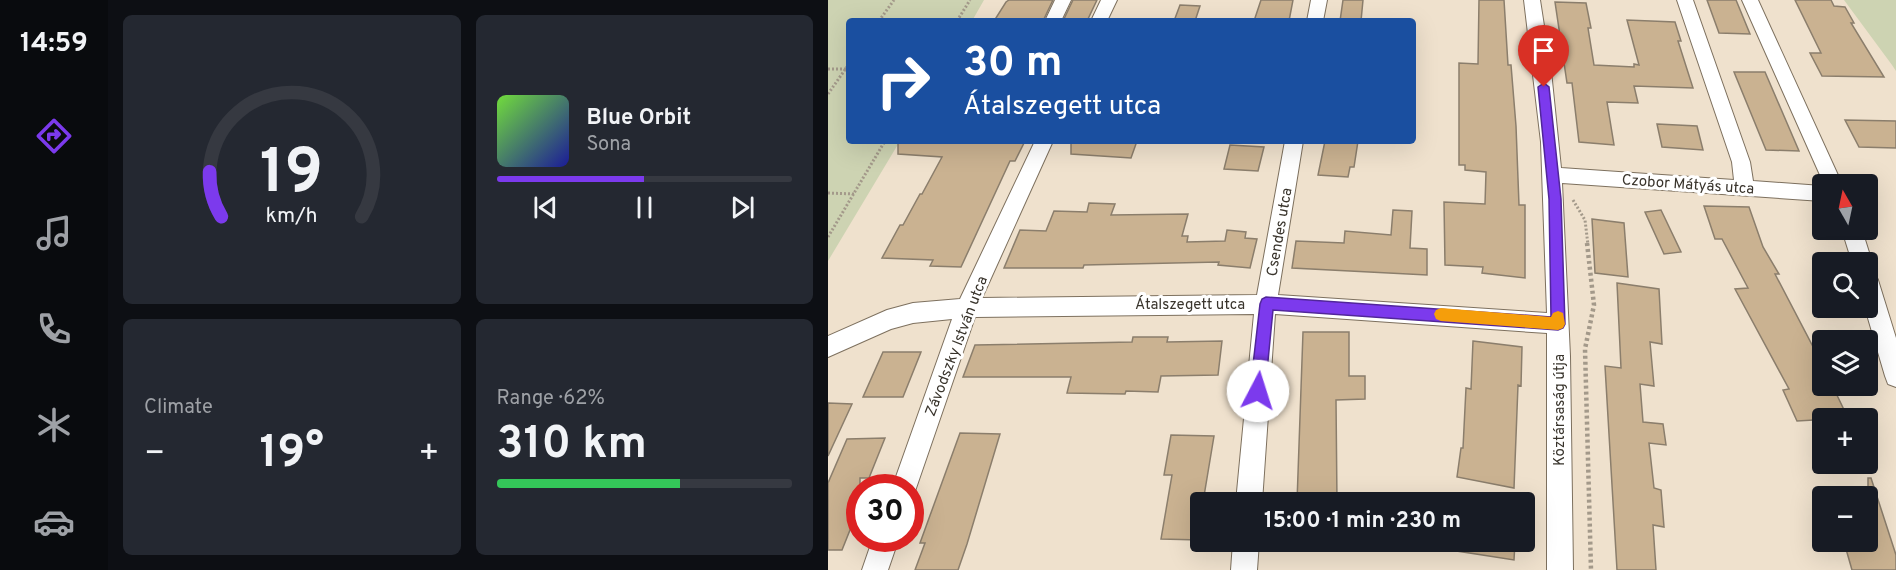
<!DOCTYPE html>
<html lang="en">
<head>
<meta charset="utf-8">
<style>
	body { margin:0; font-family:Overpass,sans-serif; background:#242831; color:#f1f3f6; height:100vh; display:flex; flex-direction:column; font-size:22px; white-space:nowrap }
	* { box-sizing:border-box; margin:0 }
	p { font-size:20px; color:#9ea1a6 }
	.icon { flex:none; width:33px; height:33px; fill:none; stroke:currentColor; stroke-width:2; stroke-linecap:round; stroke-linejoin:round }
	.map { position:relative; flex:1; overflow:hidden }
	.drawer { display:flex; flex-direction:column; gap:15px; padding:15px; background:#0d0f14; width:720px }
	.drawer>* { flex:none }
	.banner { position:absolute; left:18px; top:18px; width:570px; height:126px; border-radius:6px; box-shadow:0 6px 24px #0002; background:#1a4fa0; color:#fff; overflow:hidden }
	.needle { width:39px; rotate:351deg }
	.buttons { position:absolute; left:984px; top:174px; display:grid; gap:12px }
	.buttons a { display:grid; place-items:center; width:66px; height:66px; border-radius:6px; background:#171b24; box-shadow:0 6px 24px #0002; font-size:30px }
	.speed { position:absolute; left:18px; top:474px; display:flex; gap:12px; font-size:30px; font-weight:700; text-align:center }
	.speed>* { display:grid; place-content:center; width:78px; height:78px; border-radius:50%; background:#171b24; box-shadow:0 6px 24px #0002; line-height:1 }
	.speed .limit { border:9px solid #d22; background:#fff; color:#111 }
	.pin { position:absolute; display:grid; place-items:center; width:51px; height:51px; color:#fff; margin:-62px -26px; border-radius:50% 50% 50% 0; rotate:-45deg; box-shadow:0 0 6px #0007 }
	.pin .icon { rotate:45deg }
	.me { position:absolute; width:66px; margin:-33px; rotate:5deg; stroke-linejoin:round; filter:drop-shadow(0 0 4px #0008) }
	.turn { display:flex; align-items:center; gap:21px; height:126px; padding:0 18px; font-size:27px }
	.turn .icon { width:78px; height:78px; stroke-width:2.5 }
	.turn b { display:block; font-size:42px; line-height:51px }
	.big { font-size:45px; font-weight:700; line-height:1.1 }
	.drawer .card { flex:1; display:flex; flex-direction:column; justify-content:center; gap:9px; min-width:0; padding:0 21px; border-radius:9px; background:#242831 }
	.drawer .dial { align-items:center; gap:0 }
	.dial svg { height:156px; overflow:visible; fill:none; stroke:#363941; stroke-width:7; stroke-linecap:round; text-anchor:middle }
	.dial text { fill:#f1f3f6; stroke:none }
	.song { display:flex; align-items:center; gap:18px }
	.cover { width:72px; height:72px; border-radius:9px; background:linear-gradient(135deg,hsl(100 70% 55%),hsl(240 70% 35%)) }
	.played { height:6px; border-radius:3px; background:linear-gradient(90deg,#7c3aed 50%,#363941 50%) }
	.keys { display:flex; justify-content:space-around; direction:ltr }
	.heat { display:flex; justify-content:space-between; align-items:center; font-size:33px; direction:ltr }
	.charge { height:9px; border-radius:4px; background:linear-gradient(90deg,#34c759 62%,#363941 0) }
	.drawer .tiles { flex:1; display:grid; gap:15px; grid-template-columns:repeat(2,1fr) }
	.trip { position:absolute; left:362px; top:492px; width:345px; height:60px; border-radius:6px; background:#171b24; box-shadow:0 6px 24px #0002; font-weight:700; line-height:60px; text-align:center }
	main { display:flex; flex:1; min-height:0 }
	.menu { display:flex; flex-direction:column; width:108px; justify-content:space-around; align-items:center; background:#090b0e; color:#9ea1a6 }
	.menu .icon { width:42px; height:42px }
	.menu .on { color:#7c3aed }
	.menu b { font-size:27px; color:#f1f3f6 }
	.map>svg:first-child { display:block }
</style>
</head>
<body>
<main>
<nav class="menu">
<b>14:59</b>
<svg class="icon on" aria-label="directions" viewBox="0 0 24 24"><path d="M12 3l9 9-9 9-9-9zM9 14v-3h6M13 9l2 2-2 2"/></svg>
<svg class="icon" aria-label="music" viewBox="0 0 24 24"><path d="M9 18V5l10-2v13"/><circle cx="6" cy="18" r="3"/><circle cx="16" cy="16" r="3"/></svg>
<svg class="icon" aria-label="phone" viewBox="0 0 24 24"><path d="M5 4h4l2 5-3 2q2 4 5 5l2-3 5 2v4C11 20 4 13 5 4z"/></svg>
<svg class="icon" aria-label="climate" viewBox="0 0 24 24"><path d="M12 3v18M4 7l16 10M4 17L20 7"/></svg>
<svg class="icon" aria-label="car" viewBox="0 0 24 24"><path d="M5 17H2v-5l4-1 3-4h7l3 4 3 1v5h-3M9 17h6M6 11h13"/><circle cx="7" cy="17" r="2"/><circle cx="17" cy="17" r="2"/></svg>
</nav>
<section class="drawer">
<div class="tiles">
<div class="card dial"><svg viewBox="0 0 100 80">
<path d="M14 69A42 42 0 1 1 86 69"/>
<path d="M14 69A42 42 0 0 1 8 46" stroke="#7c3aed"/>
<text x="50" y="56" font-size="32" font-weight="700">19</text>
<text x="50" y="72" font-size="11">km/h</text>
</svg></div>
<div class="card">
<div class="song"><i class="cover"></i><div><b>Blue Orbit</b><p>Sona</p></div></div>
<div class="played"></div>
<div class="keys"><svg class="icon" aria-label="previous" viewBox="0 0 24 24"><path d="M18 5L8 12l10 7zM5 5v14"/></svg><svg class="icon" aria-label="pause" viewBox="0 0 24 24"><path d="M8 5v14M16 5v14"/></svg><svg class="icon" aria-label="next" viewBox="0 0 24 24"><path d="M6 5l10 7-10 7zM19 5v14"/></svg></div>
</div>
<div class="card"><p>Climate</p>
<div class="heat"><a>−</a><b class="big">19°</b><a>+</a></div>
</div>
<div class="card"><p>Range · 62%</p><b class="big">310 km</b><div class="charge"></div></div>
</div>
</section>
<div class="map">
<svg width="1068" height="570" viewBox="0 0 1068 570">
	<rect width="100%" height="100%" fill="#efe1cd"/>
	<path fill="#cdd3b2" d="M 0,0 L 156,0 L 144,21 L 21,21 L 21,141 L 72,141 L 0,261 Z
		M 1016,0 L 1068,0 L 1068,71 L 1064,65 Z"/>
	<path fill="#cab291" stroke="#8b7e6c" stroke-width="1.5" d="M 181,0 L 225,0 L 215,21 L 166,21 L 178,2 Z
		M 245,0 L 269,0 L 259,21 L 235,21 Z
		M 433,0 L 465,0 L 461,21 L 426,21 Z
		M 515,0 L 535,0 L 533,21 L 512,21 Z
		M 651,0 L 676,0 L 680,65 L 683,65 L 688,126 L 691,205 L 697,205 L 697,278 L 654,273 L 655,267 L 617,265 L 616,202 L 657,204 L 658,172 L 637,170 L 637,165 L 631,165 L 631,63 L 650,64 Z
		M 879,0 L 908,0 L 922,34 L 891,33 Z
		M 967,0 L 1003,0 L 1006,6 L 1017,7 L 1026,23 L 1023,23 L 1056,77 L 994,76 L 982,53 L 993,53 Z
		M 727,2 L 758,3 L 763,28 L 760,28 L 766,65 L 806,67 L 806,64 L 811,65 L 799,20 L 847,22 L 853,41 L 850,41 L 865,88 L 806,86 L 810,103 L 779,102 L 786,145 L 751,142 L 744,83 L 739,83 Z
		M 352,5 L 372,6 L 367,21 L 346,21 Z
		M 906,72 L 937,72 L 971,151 L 938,150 Z
		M 1017,120 L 1068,121 L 1068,148 L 1031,147 Z
		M 829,124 L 869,126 L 875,150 L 834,147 Z
		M 70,141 L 197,141 L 187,161 L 182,161 L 133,267 L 102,266 L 105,260 L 54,258 L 72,225 L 75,225 L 92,194 L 94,194 L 114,157 L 70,154 Z
		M 243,141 L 309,141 L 303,158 L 243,154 Z
		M 497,141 L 530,141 L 526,167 L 522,167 L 520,177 L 490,175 Z
		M 402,145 L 436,147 L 430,171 L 396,169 Z
		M 261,203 L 287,204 L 283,215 L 360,214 L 354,236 L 360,236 L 359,242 L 397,241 L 399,230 L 418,232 L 417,238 L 429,239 L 422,268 L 390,265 L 391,262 L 256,265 L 255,268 L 176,268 L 192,230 L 218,231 L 226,211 L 259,212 Z
		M 876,206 L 921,207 L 935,247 L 951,274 L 947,274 L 994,364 L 994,388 L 1005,387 L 1020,418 L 969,421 L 955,390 L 961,389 L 907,289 L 920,288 L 894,239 L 887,239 Z
		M 565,210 L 584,211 L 582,248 L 599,249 L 599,275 L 464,268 L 468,241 L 516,243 L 517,231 L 563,235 Z
		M 833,210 L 853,252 L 836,254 L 817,212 Z
		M 764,219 L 796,223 L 800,277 L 767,273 Z
		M 789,283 L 831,289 L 834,344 L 822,342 L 826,386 L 812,384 L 815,422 L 835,424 L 838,445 L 821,443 L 826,488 L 833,490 L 836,527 L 825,525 L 828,570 L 789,570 L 777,366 L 793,368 Z
		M 475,332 L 521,332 L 521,376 L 537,376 L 537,399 L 508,400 L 509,502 L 469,502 Z
		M 305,337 L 340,337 L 339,342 L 394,341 L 390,375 L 333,376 L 330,392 L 298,391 L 297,394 L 239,393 L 243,377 L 135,377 L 147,345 L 304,342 Z
		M 645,341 L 694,347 L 693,386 L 690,385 L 686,488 L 629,477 L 633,448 L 635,448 L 638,388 L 643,389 Z
		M 55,352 L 93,352 L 75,397 L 35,397 Z
		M 0,403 L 24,404 L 0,456 Z
		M 132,433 L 172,434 L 139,544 L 130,570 L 87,570 L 97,543 L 92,543 Z
		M 343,435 L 386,436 L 375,502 L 372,502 L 372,540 L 333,539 L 344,475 L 336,475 Z
		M 57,438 L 41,478 L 32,478 L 32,505 L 14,550 L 0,550 L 0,483 L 19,439 Z
		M 1040,478 L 1043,478 L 1068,555 L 1068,570 L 1024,570 L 1016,542 L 1040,542 Z
		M 630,542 L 687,542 L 686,560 L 629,551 Z"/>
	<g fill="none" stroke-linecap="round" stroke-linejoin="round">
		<defs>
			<path id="minor" d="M 227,0 L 243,0 L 233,21 L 217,21 Z
				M 273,0 L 289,0 L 279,21 L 263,21 Z
				M 483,0 L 499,0 L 495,21 L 479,21 Z
				M 696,0 L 712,0 L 723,71 L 733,168 L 906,180 L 904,162 L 849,0 L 865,0 L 922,162 L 925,181 L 994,186 L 994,201 L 734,183 L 742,356 L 745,570 L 719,570 L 719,333 L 447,314 L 434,502 L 408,502 L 426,314 L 147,317 L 85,497 L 82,498 L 82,488 L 64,488 L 124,319 L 85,323 L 63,329 L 0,357 L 0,336 L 59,310 L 85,303 L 132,299 L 207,141 L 225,141 L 154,298 L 429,295 L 457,141 L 475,141 L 450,295 L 719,313 L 713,142 Z
				M 914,0 L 930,0 L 1014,184 L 996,184 Z
				M 1014,230 L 1034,230 L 1044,262 L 1041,268 L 1040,269 L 1040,262 L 1024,262 Z
				M 1040,271 L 1047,274 L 1050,280 L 1068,338 L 1068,387 L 1060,384 L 1057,376 L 1037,308 L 1040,308 Z
				M 45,538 L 71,538 L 60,570 L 34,570 Z
				M 405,542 L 431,542 L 429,570 L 403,570 Z"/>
		</defs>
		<use href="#minor" stroke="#7d705e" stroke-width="2"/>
		<path stroke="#a3998a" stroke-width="3" stroke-dasharray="2 2" stroke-linecap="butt" d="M 51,21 L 66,0
			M 129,21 L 142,0
			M 0,69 L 21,69
			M 0,94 L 21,64
			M 0,193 L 26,194
			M 745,200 L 757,220 L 760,245
			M 0,237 L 57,141"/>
		<path stroke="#a3998a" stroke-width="4.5" stroke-dasharray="3 3" stroke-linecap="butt" d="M 759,243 L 766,305 L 757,349 L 763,570"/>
		<use href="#minor" fill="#fff" fill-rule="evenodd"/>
	</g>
	<path fill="#7c3aed" stroke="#51269a" stroke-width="1.5" d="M 716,83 L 721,87 L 733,199 L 737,324 L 735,328 L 730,330 L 445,310 L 437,391 L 435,396 L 430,398 L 425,396 L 422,391 L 432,304 L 434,299 L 438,297 L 723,317 L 721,199 L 710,87 Z"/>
	<path fill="#f59e0b" d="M 613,308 L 723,317 L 725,313 L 730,311 L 735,313 L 737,324 L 735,328 L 730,330 L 613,321 L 608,319 L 606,314 L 608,310 Z"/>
	<g text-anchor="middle" stroke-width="6" stroke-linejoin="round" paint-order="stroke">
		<g font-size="15" fill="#39342c" stroke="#fff">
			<text transform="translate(860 184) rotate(4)" y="5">Czobor Mátyás utca</text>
			<text transform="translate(451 232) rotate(-80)" y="5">Csendes utca</text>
			<text x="362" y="309">Átalszegett utca</text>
			<text transform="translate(128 346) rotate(-69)" y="5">Závodszky István utca</text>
			<text transform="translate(731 410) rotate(-90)" y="5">Köztársaság útja</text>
		</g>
	</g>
</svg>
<div class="buttons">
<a><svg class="needle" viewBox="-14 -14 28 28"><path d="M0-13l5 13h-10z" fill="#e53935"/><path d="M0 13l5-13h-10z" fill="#9ea1a6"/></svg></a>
<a><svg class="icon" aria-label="search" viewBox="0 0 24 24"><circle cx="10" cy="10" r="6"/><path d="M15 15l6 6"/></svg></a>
<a><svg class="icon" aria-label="layers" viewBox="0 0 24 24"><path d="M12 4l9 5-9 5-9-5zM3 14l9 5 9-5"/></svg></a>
<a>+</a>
<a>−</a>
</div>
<div class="speed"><div class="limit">30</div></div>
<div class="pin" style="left:716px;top:87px;background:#d93025"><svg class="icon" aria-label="arrive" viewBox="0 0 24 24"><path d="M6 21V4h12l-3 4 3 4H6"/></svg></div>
<svg class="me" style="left:430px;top:391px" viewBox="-20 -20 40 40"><circle r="19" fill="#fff"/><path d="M0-13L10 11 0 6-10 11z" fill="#7c3aed"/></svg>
<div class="trip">15:00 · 1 min · 230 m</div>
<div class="banner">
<div class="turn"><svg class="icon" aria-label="right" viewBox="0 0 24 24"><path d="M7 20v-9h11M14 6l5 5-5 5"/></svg><div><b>30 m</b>Átalszegett utca</div></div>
</div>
</div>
</main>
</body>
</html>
